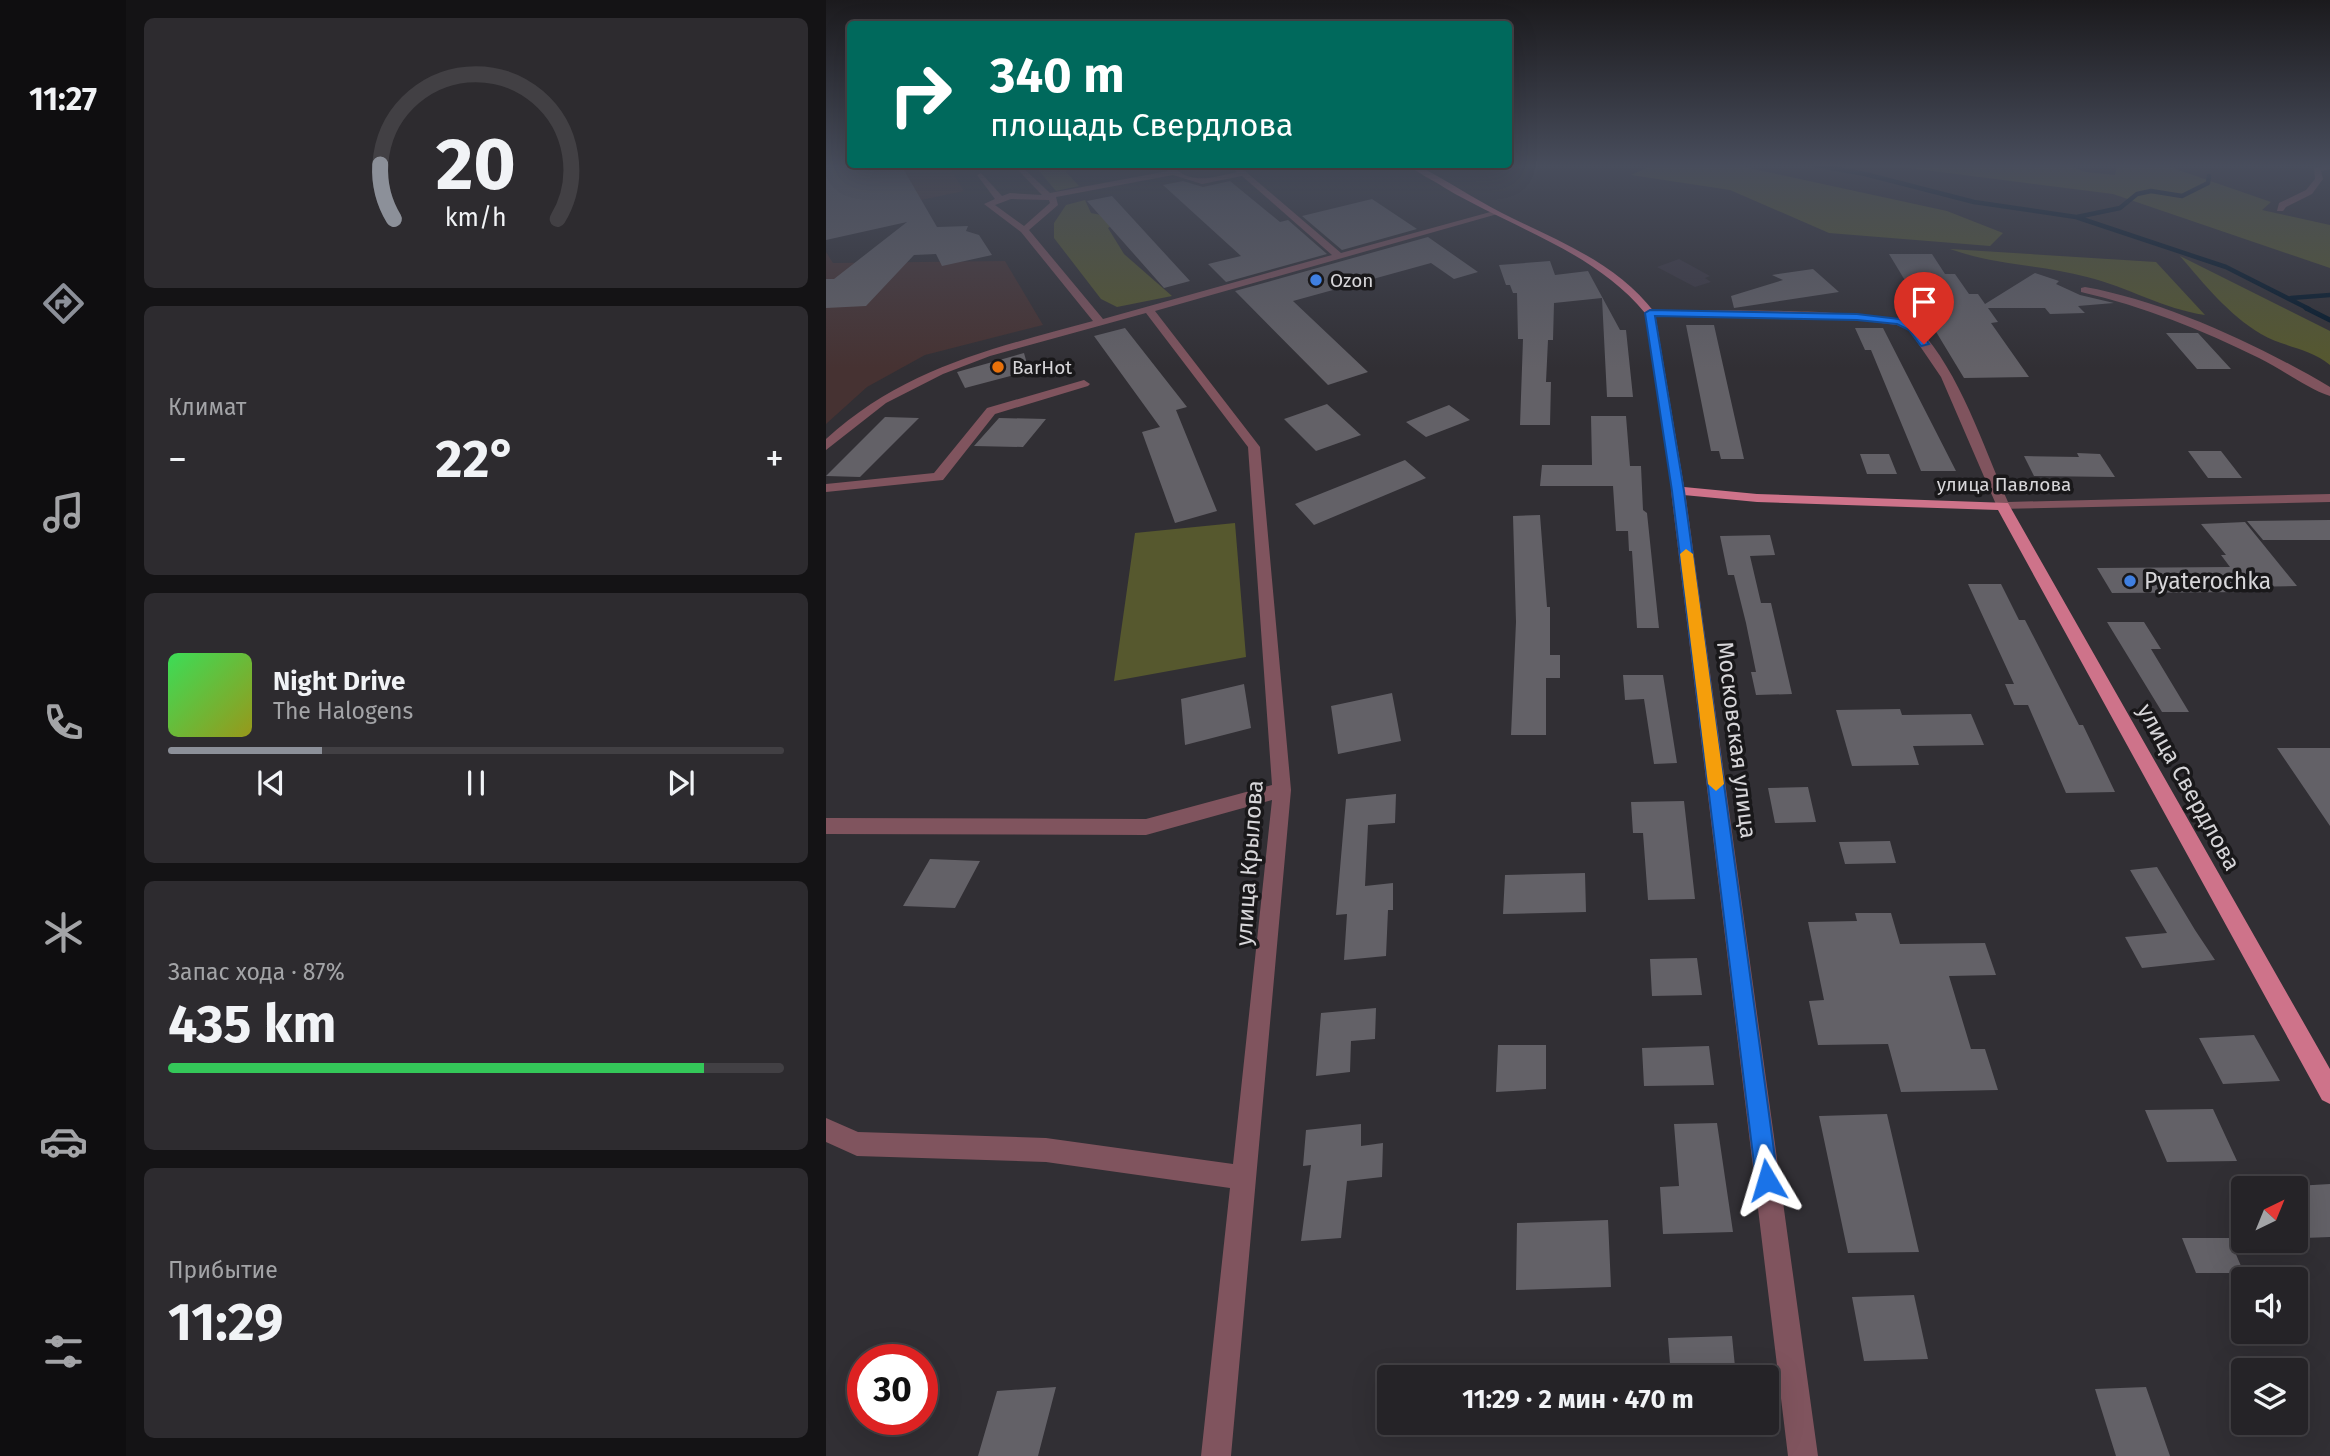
<!DOCTYPE html>
<html lang="ru">
<head>
<meta charset="utf-8">
<style>
	body { margin:0; font-family:"Fira Sans",sans-serif; background:#2d2b2f; color:#f1f3f6; height:100vh; display:flex; flex-direction:column; font-size:26px; white-space:nowrap }
	* { box-sizing:border-box; margin:0 }
	p { font-size:23px; color:#a3a4a7 }
	.icon { flex:none; width:38px; height:38px; fill:none; stroke:currentColor; stroke-width:2; stroke-linecap:round; stroke-linejoin:round }
	.map { position:relative; flex:1; overflow:hidden }
	.details { display:flex; flex-direction:column; gap:18px; padding:18px; background:#141315; width:700px }
	.details>* { flex:none }
	.hud { position:absolute; left:21px; top:21px; width:665px; height:147px; border-radius:7px; box-shadow:0 7px 28px #0002,0 0 0 2px #424044; background:#00695c; color:#fff; overflow:hidden }
	.needle { width:46px; rotate:43deg }
	.tools { position:absolute; left:1405px; top:1176px; display:grid; gap:14px }
	.tools a { display:grid; place-items:center; width:77px; height:77px; border-radius:7px; background:#252327; box-shadow:0 7px 28px #0002,0 0 0 2px #424044; font-size:35px }
	.speed { position:absolute; left:21px; top:1344px; display:flex; gap:14px; font-size:35px; font-weight:700; text-align:center }
	.speed>* { display:grid; place-content:center; width:91px; height:91px; border-radius:50%; background:#252327; box-shadow:0 7px 28px #0002,0 0 0 2px #424044; line-height:1 }
	.speed .limit { border:10px solid #d22; background:#fff; color:#111 }
	.pin { position:absolute; display:grid; place-items:center; width:60px; height:60px; color:#fff; margin:-72px -30px; border-radius:50% 50% 50% 0; rotate:-45deg; box-shadow:0 0 7px #0007 }
	.pin .icon { rotate:45deg }
	.me { position:absolute; width:77px; margin:-38px; rotate:353deg; stroke-linejoin:round; filter:drop-shadow(0 0 5px #0008) }
	.turn { display:flex; align-items:center; gap:24px; height:147px; padding:0 28px; font-size:32px }
	.turn .icon { width:91px; height:91px; stroke-width:2.5 }
	.turn b { display:block; font-size:49px; line-height:60px }
	.big { font-size:52px; font-weight:700; line-height:1.1 }
	.details .widget { flex:1; display:flex; flex-direction:column; justify-content:center; gap:10px; min-width:0; padding:0 24px; border-radius:10px; background:#2d2b2f }
	.details .dial { align-items:center; gap:0 }
	.dial svg { height:182px; overflow:visible; fill:none; stroke:#424044; stroke-width:7; stroke-linecap:round; text-anchor:middle }
	.dial text { fill:#f1f3f6; stroke:none }
	.song { display:flex; align-items:center; gap:21px }
	.cover { width:84px; height:84px; border-radius:10px; background:linear-gradient(135deg,hsl(130 70% 55%),hsl(60 70% 35%)) }
	.played { height:7px; border-radius:4px; background:linear-gradient(90deg,#8c9099 25%,#424044 25%) }
	.keys { display:flex; justify-content:space-around; direction:ltr }
	.heat { display:flex; justify-content:space-between; align-items:center; font-size:38px; direction:ltr }
	.charge { height:10px; border-radius:5px; background:linear-gradient(90deg,#34c759 87%,#424044 0) }
	.trip { position:absolute; left:551px; top:1365px; width:402px; height:70px; border-radius:7px; background:#252327; box-shadow:0 7px 28px #0002,0 0 0 2px #424044; font-weight:700; line-height:70px; text-align:center }
	main { display:flex; flex:1; min-height:0 }
	.tabs { display:flex; flex-direction:column; width:126px; justify-content:space-around; align-items:center; background:#0f0e10; color:#a3a4a7 }
	.tabs .icon { width:49px; height:49px }
	.tabs .selected { color:#8c9099 }
	.tabs b { font-size:32px; color:#f1f3f6 }
	.map>svg:first-child { display:block }
</style>
</head>
<body>
<main>
<nav class="tabs">
<b>11:27</b>
<svg class="icon selected" aria-label="directions" viewBox="0 0 24 24"><path d="M12 3l9 9-9 9-9-9zM9 14v-3h6M13 9l2 2-2 2"/></svg>
<svg class="icon" aria-label="music" viewBox="0 0 24 24"><path d="M9 18V5l10-2v13"/><circle cx="6" cy="18" r="3"/><circle cx="16" cy="16" r="3"/></svg>
<svg class="icon" aria-label="phone" viewBox="0 0 24 24"><path d="M5 4h4l2 5-3 2q2 4 5 5l2-3 5 2v4C11 20 4 13 5 4z"/></svg>
<svg class="icon" aria-label="climate" viewBox="0 0 24 24"><path d="M12 3v18M4 7l16 10M4 17L20 7"/></svg>
<svg class="icon" aria-label="car" viewBox="0 0 24 24"><path d="M5 17H2v-5l4-1 3-4h7l3 4 3 1v5h-3M9 17h6M6 11h13"/><circle cx="7" cy="17" r="2"/><circle cx="17" cy="17" r="2"/></svg>
<svg class="icon" aria-label="filters" viewBox="0 0 24 24"><path d="M4 7h16M4 17h16"/><circle cx="9" cy="7" r="2"/><circle cx="15" cy="17" r="2"/></svg>
</nav>
<section class="details">
<div class="widget dial"><svg viewBox="0 0 100 80">
<path d="M14 69A42 42 0 1 1 86 69"/>
<path d="M14 69A42 42 0 0 1 8 45" stroke="#8c9099"/>
<text x="50" y="56" font-size="32" font-weight="700">20</text>
<text x="50" y="72" font-size="11">km/h</text>
</svg></div>
<div class="widget"><p>Климат</p>
<div class="heat"><a>−</a><b class="big">22°</b><a>+</a></div>
</div>
<div class="widget">
<div class="song"><i class="cover"></i><div><b>Night Drive</b><p>The Halogens</p></div></div>
<div class="played"></div>
<div class="keys"><svg class="icon" aria-label="previous" viewBox="0 0 24 24"><path d="M18 5L8 12l10 7zM5 5v14"/></svg><svg class="icon" aria-label="pause" viewBox="0 0 24 24"><path d="M8 5v14M16 5v14"/></svg><svg class="icon" aria-label="next" viewBox="0 0 24 24"><path d="M6 5l10 7-10 7zM19 5v14"/></svg></div>
</div>
<div class="widget"><p>Запас хода · 87%</p><b class="big">435 km</b><div class="charge"></div></div>
<div class="widget"><p>Прибытие</p><b class="big">11:29</b></div>
</section>
<div class="map">
<svg width="1504" height="1456" viewBox="0 0 1504 1456">
	<rect width="100%" height="100%" fill="#312f34"/>
	<path fill="#3b3741" d="M 853,259 L 884,276 L 879,278 L 885,282 L 869,287 L 831,267 Z"/>
	<path fill="#463232" d="M 0,165 L 122,165 L 138,191 L 0,220 Z
		M 0,252 L 7,263 L 179,261 L 217,325 L 99,355 L 41,387 L 0,424 Z"/>
	<path fill="#56582e" d="M 225,165 L 227,167 L 276,165 L 239,171 L 253,186 L 230,191 L 209,166 Z
		M 827,165 L 909,165 L 1121,211 L 1177,233 L 1164,246 L 1003,233 L 904,190 L 805,175 Z
		M 1014,165 L 1241,165 L 1260,172 L 1289,175 L 1291,165 L 1338,165 L 1445,202 L 1436,210 L 1504,225 L 1504,268 L 1287,194 L 1083,168 L 1031,168 Z
		M 259,200 L 265,213 L 285,217 L 290,223 L 282,228 L 298,254 L 346,296 L 291,307 L 275,299 L 228,238 L 228,223 L 240,205 Z
		M 1124,249 L 1330,262 L 1379,315 C 1337,309 1302,287 1261,277 C 1216,265 1168,265 1124,249 Z
		M 1354,256 L 1504,331 L 1504,365 C 1484,348 1457,347 1435,334 C 1403,315 1378,284 1354,256 Z
		M 409,523 L 420,657 L 288,681 L 309,533 Z"/>
	<g fill="none" stroke-linecap="round" stroke-linejoin="round">
		<path stroke="#021729" stroke-width="4.5" d="M 988,165 L 1039,174 L 1148,202 L 1250,217 L 1400,267 L 1483,309
			M 1251,217 L 1294,208 L 1311,194 L 1325,191 L 1356,196 L 1382,183 L 1383,176
			M 1465,298 L 1504,295"/>
		<path stroke="#021729" stroke-width="5" d="M 1480,308 L 1504,320"/>
	</g>
	<path fill="#636167" d="M 0,165 L 75,165 L 111,227 L 142,226 L 140,231 L 153,235 L 166,255 L 116,266 L 110,254 L 88,255 L 40,306 L 0,308 L 0,279 L 8,279 L 81,222 L 0,240 Z
		M 357,181 L 377,187 L 404,181 L 454,222 L 462,220 L 501,254 L 400,282 L 382,264 L 415,256 L 337,185 Z
		M 286,196 L 364,281 L 338,288 L 261,201 Z
		M 546,199 L 591,229 L 516,250 L 476,216 Z
		M 602,237 L 652,272 L 628,279 L 605,263 L 467,301 L 542,372 L 502,385 L 409,291 Z
		M 1063,254 L 1106,254 L 1119,274 L 1129,274 L 1143,294 L 1152,294 L 1159,304 L 1209,273 L 1233,281 L 1230,284 L 1254,295 L 1288,303 L 1252,306 L 1259,313 L 1224,314 L 1219,308 L 1162,308 L 1172,322 L 1165,323 L 1203,377 L 1138,378 Z
		M 724,261 L 729,275 L 762,271 L 794,330 L 800,330 L 807,397 L 781,397 L 776,298 L 728,303 L 727,340 L 722,340 L 720,382 L 725,382 L 724,425 L 694,425 L 697,339 L 692,339 L 691,293 L 687,293 L 684,285 L 680,285 L 673,265 Z
		M 987,269 L 1013,292 L 908,308 L 905,296 L 957,280 L 946,275 Z
		M 860,325 L 888,325 L 918,459 L 895,459 L 893,451 L 885,451 Z
		M 299,328 L 361,407 L 350,410 L 391,511 L 349,523 L 316,432 L 334,427 L 268,336 Z
		M 1029,328 L 1057,328 L 1130,471 L 1095,471 L 1045,350 L 1039,350 Z
		M 1340,333 L 1372,333 L 1405,369 L 1371,369 Z
		M 198,353 L 203,371 L 139,388 L 131,372 Z
		M 501,404 L 535,435 L 490,451 L 458,419 Z
		M 623,405 L 644,420 L 600,437 L 580,422 Z
		M 765,416 L 800,416 L 804,466 L 815,466 L 817,510 L 821,513 L 833,628 L 811,628 L 806,551 L 803,551 L 802,531 L 790,531 L 787,486 L 714,486 L 716,465 L 766,465 Z
		M 59,417 L 93,418 L 34,477 L 0,476 Z
		M 173,418 L 220,419 L 197,447 L 148,446 Z
		M 1362,451 L 1395,451 L 1416,478 L 1382,478 Z
		M 1251,453 L 1274,454 L 1289,477 L 1208,476 L 1198,456 L 1253,457 Z
		M 1034,454 L 1063,454 L 1071,474 L 1041,474 Z
		M 579,460 L 600,478 L 488,525 L 469,504 Z
		M 714,515 L 721,607 L 724,607 L 724,655 L 734,655 L 734,678 L 720,678 L 720,735 L 685,735 L 690,622 L 687,516 Z
		M 1504,520 L 1504,540 L 1437,540 L 1421,521 Z
		M 1419,522 L 1471,586 L 1419,587 L 1423,592 L 1286,593 L 1271,568 L 1404,567 L 1395,555 L 1400,555 L 1375,524 Z
		M 944,535 L 949,555 L 924,556 L 935,603 L 945,603 L 966,694 L 930,695 L 925,672 L 930,672 L 920,623 L 908,575 L 902,575 L 894,536 Z
		M 1142,584 L 1175,584 L 1193,620 L 1199,620 L 1253,725 L 1257,725 L 1289,792 L 1240,793 L 1202,705 L 1188,705 L 1179,684 L 1188,684 Z
		M 1281,622 L 1318,622 L 1335,649 L 1325,649 L 1363,712 L 1336,712 Z
		M 797,675 L 837,675 L 851,763 L 828,764 L 818,699 L 799,700 Z
		M 418,684 L 425,728 L 359,745 L 355,699 Z
		M 566,693 L 575,741 L 512,754 L 505,706 Z
		M 1074,709 L 1076,715 L 1145,714 L 1158,745 L 1087,746 L 1093,765 L 1026,766 L 1010,710 Z
		M 1451,748 L 1504,748 L 1504,826 Z
		M 982,787 L 990,822 L 949,823 L 942,788 Z
		M 570,794 L 569,823 L 542,825 L 539,886 L 567,883 L 567,910 L 562,910 L 560,956 L 518,960 L 521,914 L 510,915 L 520,799 Z
		M 858,801 L 869,899 L 822,900 L 817,833 L 807,833 L 805,802 Z
		M 1064,841 L 1070,863 L 1019,864 L 1013,842 Z
		M 104,859 L 154,861 L 129,908 L 77,906 Z
		M 1331,867 L 1369,930 L 1389,960 L 1316,968 L 1299,937 L 1341,933 L 1304,870 Z
		M 759,873 L 760,912 L 677,914 L 679,875 Z
		M 1029,913 L 1065,913 L 1074,944 L 1159,943 L 1170,975 L 1123,976 L 1145,1049 L 1159,1049 L 1172,1090 L 1075,1092 L 1062,1044 L 992,1045 L 983,1001 L 998,1000 L 982,922 L 1031,921 Z
		M 871,958 L 876,995 L 826,996 L 824,959 Z
		M 550,1008 L 549,1039 L 525,1041 L 524,1072 L 490,1076 L 495,1013 Z
		M 1428,1035 L 1454,1081 L 1397,1084 L 1373,1038 Z
		M 672,1045 L 720,1045 L 720,1089 L 670,1092 Z
		M 883,1046 L 888,1085 L 818,1086 L 816,1048 Z
		M 1387,1109 L 1411,1161 L 1341,1162 L 1319,1110 Z
		M 1061,1114 L 1093,1252 L 1022,1253 L 993,1116 Z
		M 891,1123 L 907,1232 L 837,1234 L 834,1187 L 853,1186 L 848,1124 Z
		M 535,1124 L 535,1146 L 557,1143 L 556,1177 L 521,1181 L 515,1238 L 475,1241 L 485,1165 L 477,1166 L 480,1130 Z
		M 1504,1184 L 1504,1237 L 1478,1238 L 1470,1222 L 1470,1186 Z
		M 782,1220 L 785,1287 L 690,1290 L 691,1223 Z
		M 1356,1238 L 1403,1238 L 1418,1273 L 1370,1273 Z
		M 1088,1295 L 1102,1359 L 1038,1361 L 1026,1297 Z
		M 906,1336 L 910,1377 L 845,1377 L 842,1338 Z
		M 230,1387 L 212,1456 L 152,1456 L 171,1391 Z
		M 1320,1387 L 1344,1456 L 1290,1456 L 1269,1389 Z"/>
	<g fill="none" stroke-linecap="round" stroke-linejoin="round">
		<path fill="#80545e" fill-rule="evenodd" d="M 194,165 L 224,193 L 342,171 L 336,165 C 347,165 352,172 361,176 C 377,182 395,175 411,172 L 404,165 L 412,165 L 515,253 L 668,211 L 675,213 L 329,311 L 434,447 L 465,790 L 405,1456 L 375,1456 L 404,1188 L 220,1162 L 31,1156 L 0,1142 L 0,1118 L 32,1132 L 220,1138 L 407,1164 L 446,800 L 320,835 L 0,834 L 0,818 L 320,819 L 446,785 L 422,447 L 320,313 L 164,356 L 117,374 L 60,403 L 0,450 L 0,439 C 78,368 168,348 267,321 L 195,232 L 158,204 L 169,199 L 151,175 L 155,173 L 176,196 L 184,193 L 216,195 L 191,169 ZM 347,175 L 376,184 L 416,176 L 506,255 L 277,319 L 203,230 L 232,205 L 230,197 ZM 185,199 L 223,200 L 224,203 L 198,226 L 169,205 Z
			M 1504,165 L 1504,169 L 1495,171 L 1497,179 L 1486,194 L 1460,207 L 1457,211 L 1451,211 L 1453,203 L 1480,190 L 1489,179 L 1488,168 Z
			M 1259,287 C 1339,301 1435,346 1504,387 L 1504,396 C 1480,388 1456,369 1433,358 C 1376,330 1317,306 1255,292 L 1255,288 Z
			M 824,310 C 865,311 1071,306 1092,328 C 1134,372 1157,446 1182,502 L 1504,494 L 1504,502 L 1172,509 L 1115,377 L 1083,330 L 1071,325 L 1031,320 L 820,315 L 820,311 Z
			M 258,380 L 264,384 L 262,386 L 169,414 L 117,480 L 0,492 L 0,484 L 108,473 L 161,408 Z
			M 852,487 L 859,491 L 992,1456 L 962,1456 L 845,491 Z"/>
		<path fill="#ce738a" fill-rule="evenodd" d="M 582,165 L 591,165 C 620,180 647,198 676,213 C 732,241 790,262 829,313 L 858,487 L 931,494 L 1182,503 L 1504,1069 L 1504,1104 L 1496,1100 L 1172,510 L 931,502 L 847,494 L 819,313 C 768,251 686,228 619,188 C 607,180 593,174 582,165 Z"/>
	</g>
	<linearGradient id="sky" x2="0" y2="1"><stop stop-color="#1b1a1d"/><stop offset="0.45" stop-color="#484d5c"/><stop offset="1" stop-color="#484d5c" stop-opacity="0"/></linearGradient>
	<rect width="1504" height="368" fill="url(#sky)"/>
	<path fill="#1a73e8" stroke="#114b97" stroke-width="2" d="M 824,310 L 1031,314 L 1073,319 L 1090,326 L 1103,344 L 1095,346 L 1083,330 L 1071,324 L 1031,320 L 829,316 L 858,491 L 952,1180 L 949,1188 L 941,1192 L 933,1188 L 930,1180 L 846,491 L 819,313 Z"/>
	<path fill="#f59e0b" d="M 860,549 L 867,554 L 898,784 L 890,791 L 882,784 L 854,554 Z"/>
	<g fill="#3f7fe0" stroke="#19181a" stroke-width="2.5">
		<circle cx="490" cy="280" r="7"/>
		<circle cx="1304" cy="581" r="7"/>
	</g>
	<circle fill="#e8710a" stroke="#19181a" stroke-width="2.5" cx="172" cy="367" r="7"/>
	<g text-anchor="middle" stroke-width="7" stroke-linejoin="round" paint-order="stroke">
		<g font-size="19" fill="#d7d6d9" stroke="#19181a" text-anchor="start">
			<text x="504" y="287">Ozon</text>
			<text x="186" y="374">BarHot</text>
		</g>
		<g font-size="19" fill="#d7d6d9" stroke="#19181a">
			<text x="1178" y="491">улица Павлова</text>
		</g>
		<g font-size="23" fill="#d7d6d9" stroke="#19181a" text-anchor="start">
			<text x="1318" y="589">Pyaterochka</text>
		</g>
		<g font-size="23" fill="#d7d6d9" stroke="#19181a">
			<text transform="translate(911 740) rotate(83)" y="8">Московская улица</text>
			<text transform="translate(1363 787) rotate(61)" y="8">улица Свердлова</text>
			<text transform="translate(423 863) rotate(-86)" y="8">улица Крылова</text>
		</g>
	</g>
</svg>
<div class="tools">
<a><svg class="needle" viewBox="-14 -14 28 28"><path d="M0-13l5 13h-10z" fill="#e53935"/><path d="M0 13l5-13h-10z" fill="#a3a4a7"/></svg></a>
<a><svg class="icon" aria-label="sound" viewBox="0 0 24 24"><path d="M4 9h4l5-4v14l-5-4H4zM17 9q2 3 0 6"/></svg></a>
<a><svg class="icon" aria-label="layers" viewBox="0 0 24 24"><path d="M12 4l9 5-9 5-9-5zM3 14l9 5 9-5"/></svg></a>
</div>
<div class="speed"><div class="limit">30</div></div>
<div class="pin" style="left:1098px;top:344px;background:#d93025"><svg class="icon" aria-label="arrive" viewBox="0 0 24 24"><path d="M6 21V4h12l-3 4 3 4H6"/></svg></div>
<svg class="me" style="left:941px;top:1180px" viewBox="-20 -20 40 40"><path d="M0-17L14 15 0 8-14 15z" fill="#1a73e8" stroke="#fff" stroke-width="4"/></svg>
<div class="trip">11:29 · 2 мин · 470 m</div>
<div class="hud">
<div class="turn"><svg class="icon" aria-label="right" viewBox="0 0 24 24"><path d="M7 20v-9h11M14 6l5 5-5 5"/></svg><div><b>340 m</b>площадь Свердлова</div></div>
</div>
</div>
</main>
</body>
</html>
